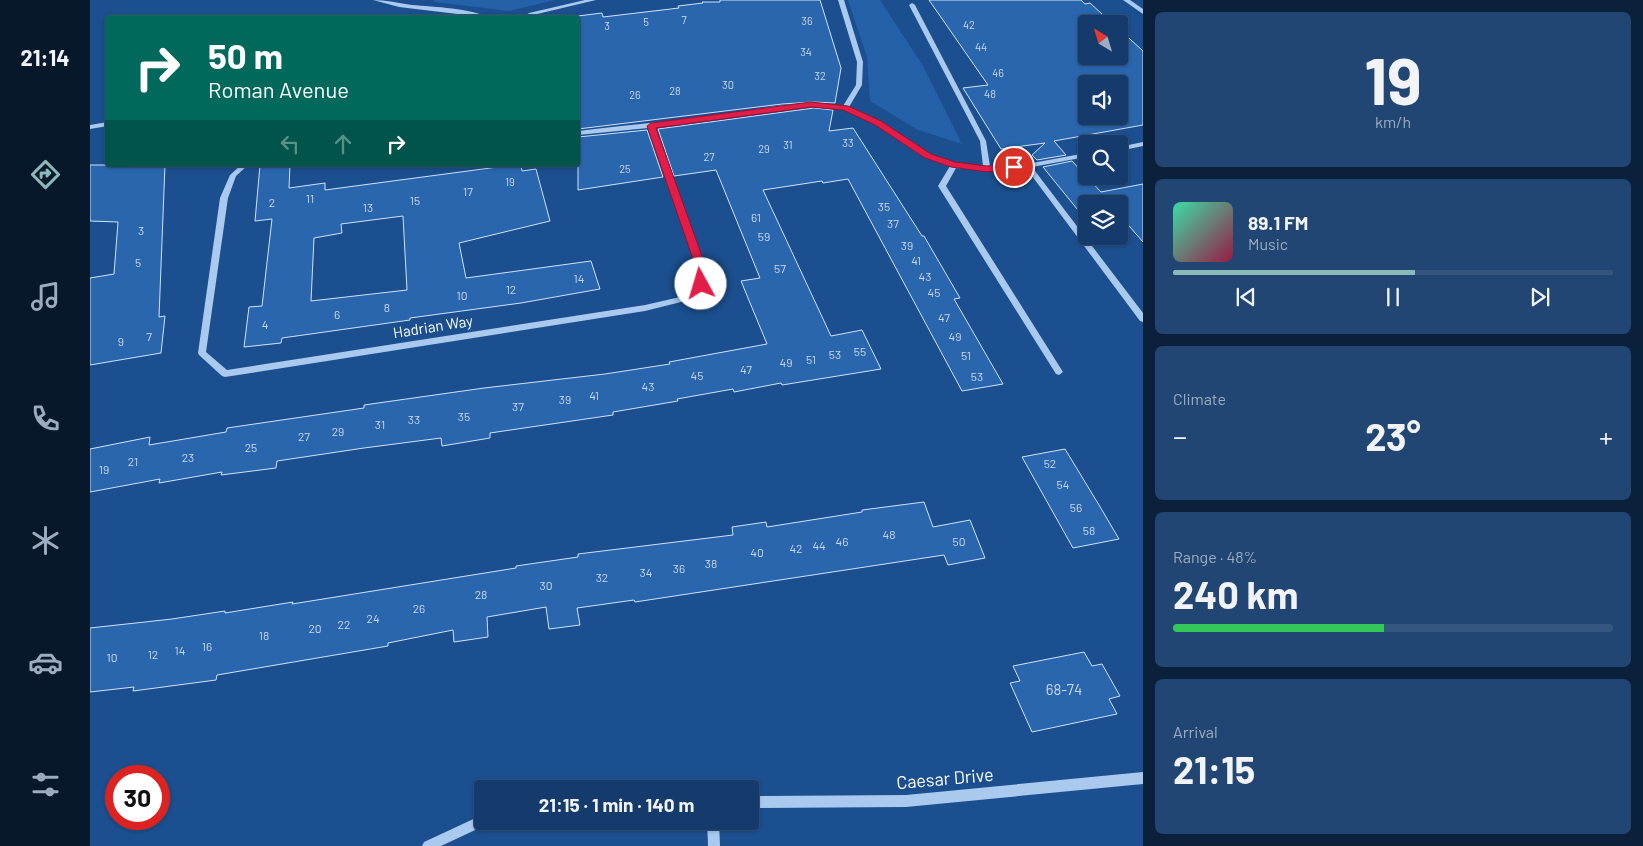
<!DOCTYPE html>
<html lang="en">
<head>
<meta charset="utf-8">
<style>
	body { margin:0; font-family:Barlow,sans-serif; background:#214673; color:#f1f3f6; height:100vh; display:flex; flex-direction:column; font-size:19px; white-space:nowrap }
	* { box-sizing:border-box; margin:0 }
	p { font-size:16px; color:#9dadc1 }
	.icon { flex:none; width:28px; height:28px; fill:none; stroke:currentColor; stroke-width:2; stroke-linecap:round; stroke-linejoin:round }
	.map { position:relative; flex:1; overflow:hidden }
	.panel { display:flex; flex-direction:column; gap:12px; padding:12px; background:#0b203b; width:500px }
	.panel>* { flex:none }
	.guide { position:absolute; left:15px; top:15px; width:475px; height:152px; border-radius:5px; box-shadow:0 1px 4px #0004,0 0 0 1px #33557e; background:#00695c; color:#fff; overflow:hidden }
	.needle { width:32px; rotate:322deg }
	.controls { position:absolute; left:988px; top:15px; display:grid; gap:10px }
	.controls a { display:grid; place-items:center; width:50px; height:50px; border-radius:5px; background:#143b6b; box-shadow:0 1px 4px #0004,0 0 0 1px #33557e; font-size:25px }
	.speed { position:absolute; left:15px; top:765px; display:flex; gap:10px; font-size:25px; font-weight:700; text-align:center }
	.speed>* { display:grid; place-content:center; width:65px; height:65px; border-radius:50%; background:#143b6b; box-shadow:0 1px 4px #0004,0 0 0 1px #33557e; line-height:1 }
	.speed .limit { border:8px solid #d22; background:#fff; color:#111 }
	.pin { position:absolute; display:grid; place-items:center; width:42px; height:42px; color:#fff; margin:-21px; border:2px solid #fff; border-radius:50%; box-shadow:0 1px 5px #0007 }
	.me { position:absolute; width:55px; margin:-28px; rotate:354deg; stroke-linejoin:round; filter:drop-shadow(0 0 4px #0008) }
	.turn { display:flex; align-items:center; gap:18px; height:105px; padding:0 20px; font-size:22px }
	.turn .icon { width:65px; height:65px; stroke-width:2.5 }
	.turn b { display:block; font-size:35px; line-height:42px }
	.lanes { display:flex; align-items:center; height:48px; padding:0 20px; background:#0003; justify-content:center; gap:25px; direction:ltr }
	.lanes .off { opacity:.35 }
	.big { font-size:38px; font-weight:700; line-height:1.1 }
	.panel .tile { flex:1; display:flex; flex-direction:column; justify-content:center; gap:8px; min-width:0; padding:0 18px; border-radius:8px; background:#214673 }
	.panel .dial { align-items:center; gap:0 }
	.dial b { font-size:65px; line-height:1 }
	.song { display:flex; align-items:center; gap:15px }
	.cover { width:60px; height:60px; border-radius:8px; background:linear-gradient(135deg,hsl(160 70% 55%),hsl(340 70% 35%)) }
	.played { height:5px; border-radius:2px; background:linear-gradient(90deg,#8bbbb9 55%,#33557e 55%) }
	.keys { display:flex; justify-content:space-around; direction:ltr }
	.heat { display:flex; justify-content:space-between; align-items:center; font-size:28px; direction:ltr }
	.charge { height:8px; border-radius:4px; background:linear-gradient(90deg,#34c759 48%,#33557e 0) }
	.trip { position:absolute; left:384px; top:780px; width:285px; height:50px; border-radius:5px; background:#143b6b; box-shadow:0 1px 4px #0004,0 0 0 1px #33557e; font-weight:700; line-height:50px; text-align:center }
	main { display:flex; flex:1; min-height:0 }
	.dock { display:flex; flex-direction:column; width:90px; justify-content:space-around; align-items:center; background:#08182b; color:#9dadc1 }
	.dock .icon { width:35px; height:35px }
	.dock .current { color:#8bbbb9 }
	.dock b { font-size:22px; color:#f1f3f6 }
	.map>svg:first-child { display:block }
</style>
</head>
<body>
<main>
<nav class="dock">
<b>21:14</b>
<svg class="icon current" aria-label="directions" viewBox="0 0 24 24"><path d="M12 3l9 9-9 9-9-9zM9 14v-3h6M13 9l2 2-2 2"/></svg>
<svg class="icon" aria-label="music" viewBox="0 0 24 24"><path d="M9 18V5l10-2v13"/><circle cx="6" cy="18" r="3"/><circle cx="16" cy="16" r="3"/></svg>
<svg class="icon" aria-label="phone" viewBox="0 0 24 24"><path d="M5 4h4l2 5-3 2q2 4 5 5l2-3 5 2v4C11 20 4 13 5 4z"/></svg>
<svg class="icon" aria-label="climate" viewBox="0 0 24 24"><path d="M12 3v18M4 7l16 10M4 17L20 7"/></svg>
<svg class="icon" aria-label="car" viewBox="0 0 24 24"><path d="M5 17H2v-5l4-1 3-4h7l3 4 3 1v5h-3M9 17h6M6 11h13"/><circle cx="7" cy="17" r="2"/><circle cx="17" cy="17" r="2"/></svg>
<svg class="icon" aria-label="filters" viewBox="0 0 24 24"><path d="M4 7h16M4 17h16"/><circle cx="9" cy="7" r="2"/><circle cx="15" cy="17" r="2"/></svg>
</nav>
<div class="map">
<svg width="1053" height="846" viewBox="0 0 1053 846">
	<rect width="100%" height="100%" fill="#1b4f8f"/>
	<path fill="#2461a8" d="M 344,0 L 465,0 L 419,11 L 344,2 Z
		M 758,0 L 790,0 L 833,66 L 872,144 L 828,130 L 780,101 L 777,57 Z"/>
	<path fill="#2a66ad" stroke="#cfe3fa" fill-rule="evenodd" d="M 630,0 L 730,0 L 751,68 L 745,103 L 723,102 L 692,104 L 488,129 L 488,16 L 512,13 L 513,17 L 589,8 L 588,6 L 613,3 L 612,2 L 630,2 Z
		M 839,0 L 991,0 L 995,4 L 1000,3 L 1023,24 L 996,24 L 996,56 L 1029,56 L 1029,29 L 1053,51 L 1053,125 L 964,141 L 976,155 L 947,160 L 942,155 L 955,143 L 911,149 L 873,88 L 898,85 ZM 996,84 L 1029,84 L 1029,116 L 996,116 Z
		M 724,108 L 743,110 L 739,131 L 763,128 L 832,236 L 834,236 L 870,298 L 864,299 L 913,384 L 872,391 L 758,179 L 733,183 L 732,181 L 673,190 L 741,336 L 772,330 L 791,369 L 692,385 L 691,383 L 644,392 L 643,389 L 587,399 L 588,401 L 523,412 L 523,415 L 400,433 L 400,438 L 352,446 L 351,438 L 274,448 L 187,461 L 186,468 L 131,475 L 132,472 L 69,483 L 70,479 L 0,492 L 0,449 L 60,437 L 59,445 L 136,432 L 137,428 L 274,408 L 274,405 L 394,388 L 515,374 L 580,364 L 579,362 L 677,344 L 651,281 L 670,278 L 626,170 L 584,176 L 568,129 Z
		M 557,130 L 573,177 L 488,190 L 488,137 Z
		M 982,161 L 1011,192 L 1053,184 L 1053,242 L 1034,220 L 1029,221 L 1029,204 L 996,204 L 996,220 L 953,167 Z
		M 0,165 L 75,165 L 69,317 L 75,316 L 71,353 L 0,365 L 0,278 L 24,274 L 28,222 L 0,221 Z
		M 170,165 L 200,165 L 199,188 L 235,183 L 235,190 L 423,165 L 431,165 L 432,171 L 446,169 L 460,221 L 369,243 L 376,278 L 501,261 L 510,289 L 431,303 L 320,318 L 320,320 L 192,338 L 191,343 L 154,347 L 159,307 L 172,306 L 182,219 L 165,221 ZM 313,216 L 317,290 L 221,301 L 224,238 L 252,233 L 251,224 Z
		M 975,449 L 1009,505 L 1029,539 L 983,548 L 932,457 Z
		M 834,502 L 843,527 L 880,520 L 895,558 L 858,565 L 854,555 L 545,602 L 544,600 L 487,608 L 490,625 L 459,629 L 456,607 L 397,617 L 398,637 L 364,642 L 363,630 L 298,643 L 298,646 L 127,675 L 126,680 L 43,691 L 44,687 L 0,692 L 0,628 L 82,619 L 135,611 L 135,613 L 203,602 L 202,604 L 426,568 L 426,566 L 488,557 L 488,554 L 643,535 L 642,527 L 676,522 L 677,527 L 772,512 L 772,510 Z
		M 994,652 L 1002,666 L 1012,664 L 1030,696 L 1019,699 L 1027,714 L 942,732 L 920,683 L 930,681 L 923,666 Z"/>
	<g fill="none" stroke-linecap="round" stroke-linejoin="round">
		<path fill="#a9c9ee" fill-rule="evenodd" d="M 283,0 C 296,0 309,3 322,5 C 345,7 380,8 400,18 L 390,18 L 384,16 L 309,7 Z
			M 495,0 L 506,0 L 443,15 L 440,18 L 432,18 L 439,13 Z
			M 748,0 L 754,0 L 773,62 L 772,85 L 759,107 C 795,119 822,151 858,161 C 870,165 881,166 893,166 L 890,141 L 819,5 L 822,3 L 825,5 L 896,141 L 900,166 L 937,164 L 996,153 L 996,157 L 942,167 L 1053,313 L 1053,322 L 1050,321 L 936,168 L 897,171 L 866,168 L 856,186 L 973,372 L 969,375 L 966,374 L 848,186 L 860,166 C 823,158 798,127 764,113 C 730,99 690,110 655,115 C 625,120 595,123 565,127 L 612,259 L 615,284 L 595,301 L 555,311 L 135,377 L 132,376 L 109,355 L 108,353 L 130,198 L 140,175 L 151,165 L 158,165 L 146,176 L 138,198 L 116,352 L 137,370 L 555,305 L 590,297 L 607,283 L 604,259 L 558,128 L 488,135 L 488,131 C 536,125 584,121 632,114 C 672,109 713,99 753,106 L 766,85 L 767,62 Z
			M 1033,0 L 1040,0 L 1053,9 L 1053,14 Z
			M 18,122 L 18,126 L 0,129 L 0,125 Z
			M 1053,142 L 1053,146 L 1029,151 L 1029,147 Z
			M 1053,772 L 1053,784 L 816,807 L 660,808 L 660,796 L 816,795 Z
			M 392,815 L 392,821 L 398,821 L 396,825 L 351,846 L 332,846 L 334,842 Z
			M 617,821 L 629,821 L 630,846 L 618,846 Z"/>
	</g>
	<path fill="#e11d48" stroke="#92132f" d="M 721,102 L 758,106 L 791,121 L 841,154 L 865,162 L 897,166 L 924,164 L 929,167 L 924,170 L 897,172 L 861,167 L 835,158 L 785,125 L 753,110 L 721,107 L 566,128 L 613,259 L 616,284 L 611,288 L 607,286 L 603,259 L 557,126 L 561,123 Z"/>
	<g text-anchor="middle" stroke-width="5" stroke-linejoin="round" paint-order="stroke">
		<g font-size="11" fill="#cad9ea">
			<text x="594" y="24">7</text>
			<text x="717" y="25">36</text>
			<text x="556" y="26">5</text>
			<text x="879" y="29">42</text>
			<text x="517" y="30">3</text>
			<text x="891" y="51">44</text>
			<text x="716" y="56">34</text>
			<text x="908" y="77">46</text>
			<text x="730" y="80">32</text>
			<text x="638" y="89">30</text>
			<text x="585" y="95">28</text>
			<text x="900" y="98">48</text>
			<text x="545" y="99">26</text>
			<text x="758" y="147">33</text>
			<text x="698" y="149">31</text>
			<text x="674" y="153">29</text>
			<text x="619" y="161">27</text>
			<text x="535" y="173">25</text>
			<text x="420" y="186">19</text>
		</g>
		<g font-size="12" fill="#cad9ea">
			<text x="378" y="196">17</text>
			<text x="220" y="203">11</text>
			<text x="325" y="205">15</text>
			<text x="182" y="207">2</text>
			<text x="794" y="211">35</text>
			<text x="278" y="212">13</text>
			<text x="666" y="222">61</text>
			<text x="803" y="228">37</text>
			<text x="51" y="235">3</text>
			<text x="674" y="241">59</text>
			<text x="817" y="250">39</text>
			<text x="826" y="265">41</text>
			<text x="48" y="267">5</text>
			<text x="690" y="273">57</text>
			<text x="835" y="281">43</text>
			<text x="489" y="283">14</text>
			<text x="421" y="294">12</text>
			<text x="844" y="297">45</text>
			<text x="372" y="300">10</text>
			<text x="297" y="312">8</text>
			<text x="247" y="319">6</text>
			<text x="854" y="322">47</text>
			<text x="175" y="329">4</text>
			<text x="59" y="341">7</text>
			<text x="865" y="341">49</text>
			<text x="31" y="346">9</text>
			<text x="770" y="356">55</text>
			<text x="745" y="359">53</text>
			<text x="876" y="360">51</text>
			<text x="721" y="364">51</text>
			<text x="696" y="367">49</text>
			<text x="656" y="374">47</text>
			<text x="607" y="380">45</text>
			<text x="887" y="381">53</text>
			<text x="558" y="391">43</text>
			<text x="504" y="400">41</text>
			<text x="475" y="404">39</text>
			<text x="428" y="411">37</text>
			<text x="374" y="421">35</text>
			<text x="324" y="424">33</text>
			<text x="290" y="429">31</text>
			<text x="248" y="436">29</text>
			<text x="214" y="441">27</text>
			<text x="161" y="452">25</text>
			<text x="98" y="462">23</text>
			<text x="43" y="466">21</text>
			<text x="960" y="468">52</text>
			<text x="14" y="474">19</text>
			<text x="973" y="489">54</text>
			<text x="986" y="512">56</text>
			<text x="999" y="535">58</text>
			<text x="799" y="539">48</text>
			<text x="752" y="546">46</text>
			<text x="869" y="546">50</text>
			<text x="729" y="550">44</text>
			<text x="706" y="553">42</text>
			<text x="667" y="557">40</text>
			<text x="621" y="568">38</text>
			<text x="589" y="573">36</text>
			<text x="556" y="577">34</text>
			<text x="512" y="582">32</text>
			<text x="456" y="590">30</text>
			<text x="391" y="599">28</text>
			<text x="329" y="613">26</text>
			<text x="283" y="623">24</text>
			<text x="254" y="629">22</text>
			<text x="225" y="633">20</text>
			<text x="174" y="640">18</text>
			<text x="117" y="651">16</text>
			<text x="90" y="655">14</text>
			<text x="63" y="659">12</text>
			<text x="22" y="662">10</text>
		</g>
		<g font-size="15" fill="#fff" stroke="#1b4f8f">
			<text transform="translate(343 327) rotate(-9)" y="5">Hadrian Way</text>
		</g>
		<g font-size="15" fill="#cad9ea">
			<text x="974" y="695">68-74</text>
		</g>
		<g font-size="18" fill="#fff" stroke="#1b4f8f">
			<text transform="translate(855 779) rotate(-5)" y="6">Caesar Drive</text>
		</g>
	</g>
</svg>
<div class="controls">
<a><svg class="needle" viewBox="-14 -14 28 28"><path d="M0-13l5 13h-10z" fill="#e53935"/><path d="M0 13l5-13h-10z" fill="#9dadc1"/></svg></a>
<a><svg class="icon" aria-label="sound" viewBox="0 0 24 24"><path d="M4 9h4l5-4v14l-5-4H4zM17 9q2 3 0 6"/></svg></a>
<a><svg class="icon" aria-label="search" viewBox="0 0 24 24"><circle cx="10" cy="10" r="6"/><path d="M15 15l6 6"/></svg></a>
<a><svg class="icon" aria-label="layers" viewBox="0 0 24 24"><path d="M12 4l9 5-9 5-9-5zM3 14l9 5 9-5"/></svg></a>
</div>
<div class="speed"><div class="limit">30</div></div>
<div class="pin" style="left:924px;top:167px;background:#d93025"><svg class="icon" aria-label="arrive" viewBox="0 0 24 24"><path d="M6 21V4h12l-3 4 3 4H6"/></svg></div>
<svg class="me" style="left:611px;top:284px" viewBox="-20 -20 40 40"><circle r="19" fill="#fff"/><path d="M0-13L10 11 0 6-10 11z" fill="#e11d48"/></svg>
<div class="trip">21:15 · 1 min · 140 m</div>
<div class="guide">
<div class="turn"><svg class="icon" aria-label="right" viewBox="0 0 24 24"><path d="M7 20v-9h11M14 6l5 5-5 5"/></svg><div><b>50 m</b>Roman Avenue</div></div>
<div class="lanes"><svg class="icon off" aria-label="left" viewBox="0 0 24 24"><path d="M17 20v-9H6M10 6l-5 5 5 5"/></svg><svg class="icon off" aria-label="ahead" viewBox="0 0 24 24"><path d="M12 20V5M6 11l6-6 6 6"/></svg><svg class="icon" aria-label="right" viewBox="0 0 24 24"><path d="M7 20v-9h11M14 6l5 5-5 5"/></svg></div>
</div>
</div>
<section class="panel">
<div class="tile dial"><b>19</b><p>km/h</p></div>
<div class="tile">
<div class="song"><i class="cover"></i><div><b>89.1 FM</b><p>Music</p></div></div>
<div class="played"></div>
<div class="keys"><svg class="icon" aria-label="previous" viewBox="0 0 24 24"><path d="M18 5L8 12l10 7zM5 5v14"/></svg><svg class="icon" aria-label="pause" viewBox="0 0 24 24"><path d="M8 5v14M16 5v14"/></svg><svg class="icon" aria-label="next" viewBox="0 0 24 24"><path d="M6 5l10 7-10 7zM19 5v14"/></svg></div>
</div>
<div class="tile"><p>Climate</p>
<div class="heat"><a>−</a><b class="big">23°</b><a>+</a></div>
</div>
<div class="tile"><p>Range · 48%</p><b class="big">240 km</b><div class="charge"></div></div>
<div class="tile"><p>Arrival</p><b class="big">21:15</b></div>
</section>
</main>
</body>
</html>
